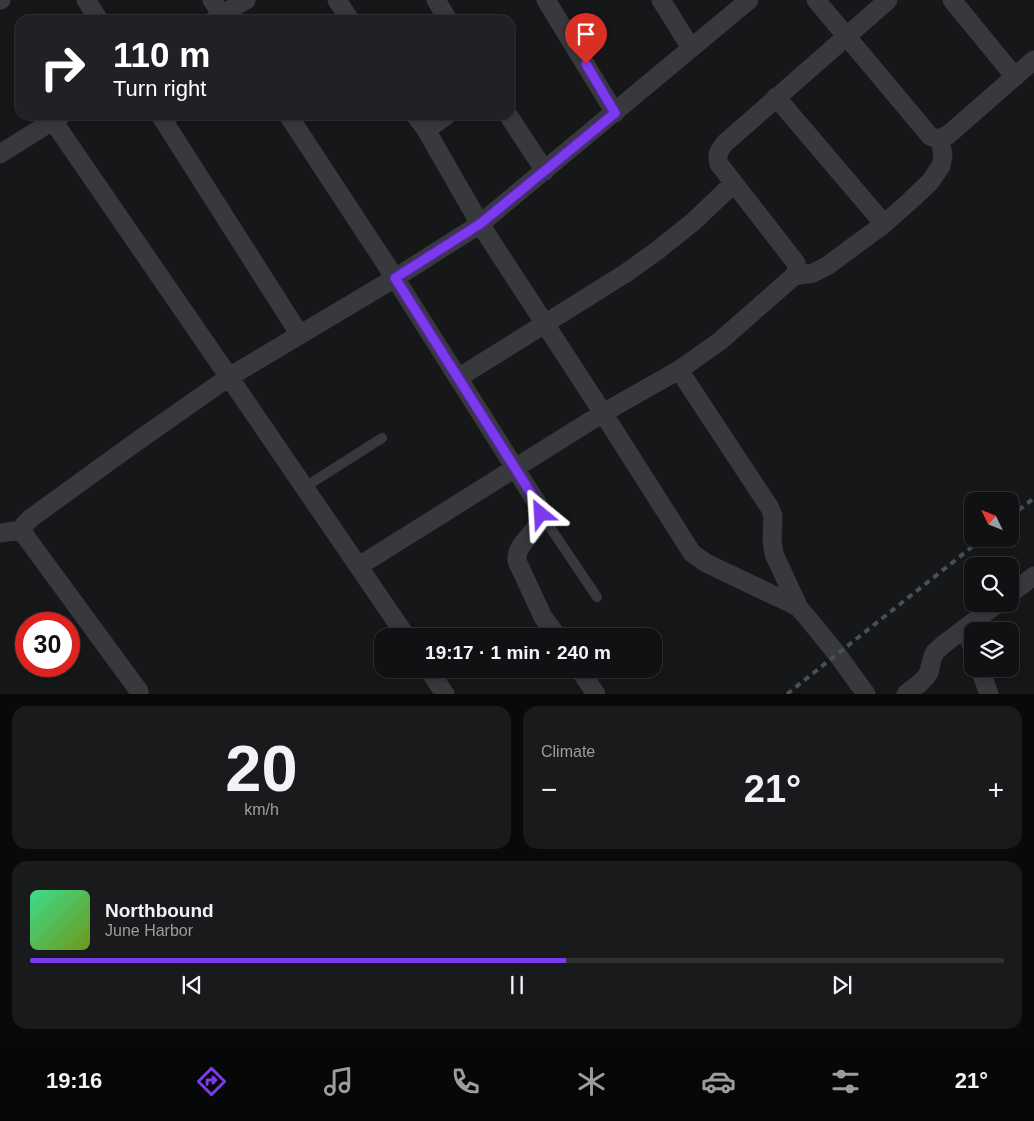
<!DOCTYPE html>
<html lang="en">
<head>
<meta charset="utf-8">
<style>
	body { margin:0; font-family:Helvetica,sans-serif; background:#191a1b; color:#f1f3f6; height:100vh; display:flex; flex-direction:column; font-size:19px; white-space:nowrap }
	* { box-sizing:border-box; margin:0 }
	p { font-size:16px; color:#9c9d9f }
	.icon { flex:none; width:28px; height:28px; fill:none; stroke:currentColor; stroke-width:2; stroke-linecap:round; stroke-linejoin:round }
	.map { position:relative; height:694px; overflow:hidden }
	.details { display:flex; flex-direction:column; gap:12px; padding:12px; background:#09090a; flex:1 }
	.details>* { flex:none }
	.hud { position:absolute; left:15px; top:15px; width:500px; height:105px; border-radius:15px; box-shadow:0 2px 8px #0003,0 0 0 1px #303132; background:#202124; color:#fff; overflow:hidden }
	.needle { width:32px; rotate:313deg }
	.tools { position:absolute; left:964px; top:492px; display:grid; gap:10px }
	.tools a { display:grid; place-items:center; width:55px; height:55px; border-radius:10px; background:#101112; box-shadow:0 2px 8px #0003,0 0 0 1px #303132; font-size:25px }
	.speed { position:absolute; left:15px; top:612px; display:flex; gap:10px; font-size:25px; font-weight:700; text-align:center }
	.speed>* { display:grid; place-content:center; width:65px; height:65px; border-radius:50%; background:#101112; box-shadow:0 2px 8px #0003,0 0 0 1px #303132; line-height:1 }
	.speed .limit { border:8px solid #d22; background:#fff; color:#111 }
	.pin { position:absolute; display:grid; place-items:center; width:42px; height:42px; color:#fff; margin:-51px -21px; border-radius:50% 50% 50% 0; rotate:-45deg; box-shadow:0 0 5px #0007 }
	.pin .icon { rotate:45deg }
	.me { position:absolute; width:55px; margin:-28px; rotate:333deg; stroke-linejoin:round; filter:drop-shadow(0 0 4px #0008) }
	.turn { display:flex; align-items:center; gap:18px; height:105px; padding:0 15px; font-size:22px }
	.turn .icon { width:65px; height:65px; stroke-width:2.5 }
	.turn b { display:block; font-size:35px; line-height:42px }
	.big { font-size:38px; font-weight:600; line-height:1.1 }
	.details .tile { flex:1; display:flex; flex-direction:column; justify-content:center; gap:8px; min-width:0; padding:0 18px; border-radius:15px; background:#191a1b }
	.details .dial { align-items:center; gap:0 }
	.dial b { font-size:65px; line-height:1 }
	.song { display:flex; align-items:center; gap:15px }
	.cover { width:60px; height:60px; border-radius:8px; background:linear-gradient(135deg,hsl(150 70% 55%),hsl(80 70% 35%)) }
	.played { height:5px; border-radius:2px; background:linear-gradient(90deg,#7c3aed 55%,#303132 55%) }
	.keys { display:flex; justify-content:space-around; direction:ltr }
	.heat { display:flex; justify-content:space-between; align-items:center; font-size:28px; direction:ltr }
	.details .tiles { flex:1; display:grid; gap:12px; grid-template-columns:1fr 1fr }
	.tile:last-child { grid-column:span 2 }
	.trip { position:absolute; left:374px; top:628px; width:288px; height:50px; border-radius:15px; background:#101112; box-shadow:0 2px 8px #0003,0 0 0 1px #303132; font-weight:600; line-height:50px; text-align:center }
	.dock { display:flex; height:80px; justify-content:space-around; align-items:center; background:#060707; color:#9c9d9f }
	.dock .icon { width:35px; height:35px }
	.dock .current { color:#7c3aed }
	.dock b { font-size:22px; color:#f1f3f6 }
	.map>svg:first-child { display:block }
</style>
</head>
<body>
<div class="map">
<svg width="1034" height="694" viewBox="0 0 1034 694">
	<rect width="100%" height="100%" fill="#161718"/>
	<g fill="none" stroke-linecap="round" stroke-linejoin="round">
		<path stroke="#38393d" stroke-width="10" d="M 305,487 L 382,438
			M 541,514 L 597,597"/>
		<path stroke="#38393d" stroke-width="19" d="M 0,0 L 1,0
			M 86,0 L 99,20
			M 212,0 L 226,20
			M 337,0 L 350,20
			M 436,0 L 448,20
			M 546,0 L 615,113
			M 661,0 L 691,48
			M 816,0 L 930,136 C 937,140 941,138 948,135 L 1034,60
			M 952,0 L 1015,77
			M 214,20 L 246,0
			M 776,97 L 884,224
			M 160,115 L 300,335
			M 288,115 L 395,278 L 539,506 C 539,507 541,513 541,514 C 542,531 515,541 517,561 L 543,617 L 557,636
			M 415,115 L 425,128 L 429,128 L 447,115
			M 508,115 L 545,171
			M 53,121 L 229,377 L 406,636
			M 425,128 L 480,224 L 603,413 L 692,553 L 706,563 L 790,603 L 799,608 L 806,616 L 837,654 L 866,694
			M 0,154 L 62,115
			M 794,276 L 813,273 L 827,266 L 884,224 L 910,201 L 930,182 L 941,166 L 943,155 L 940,138
			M 679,370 L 770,508 L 773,516 L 772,540 L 774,554 L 799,608
			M 458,378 L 626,273 L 658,250 L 693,222 L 734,183
			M 0,533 L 22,530
			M 359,566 L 603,413 L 679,370 L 720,341 L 794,276 L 797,269 L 796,263 L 719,164 C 716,154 719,151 725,143 L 888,0
			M 1010,594 L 1034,576
			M 966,628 L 972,647
			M 428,669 L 445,694
			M 579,669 L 596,694
			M 980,669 L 989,694
			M 139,694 L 139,691 L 26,537 L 22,530 L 24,525 L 31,518 L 136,442 L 229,377 L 395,278 L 480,224 L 749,0
			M 906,694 L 920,683 L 926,677 L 929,672 L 932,659 L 935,652 L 944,644 L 997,604"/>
		<path stroke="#4b4e52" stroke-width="4" stroke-dasharray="6 5" stroke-linecap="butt" d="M 1010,517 L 1034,498
			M 787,694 L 982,539"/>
	</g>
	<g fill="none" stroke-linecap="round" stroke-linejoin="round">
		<defs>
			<path id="route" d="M 541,514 L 539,506 L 395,278 L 480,224 L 615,113 L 586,64"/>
		</defs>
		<use href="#route" stroke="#51269a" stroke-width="12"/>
		<use href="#route" stroke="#7c3aed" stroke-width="9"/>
	</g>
</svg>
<div class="tools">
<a><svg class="needle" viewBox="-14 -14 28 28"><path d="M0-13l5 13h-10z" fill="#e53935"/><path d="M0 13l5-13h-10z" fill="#9c9d9f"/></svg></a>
<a><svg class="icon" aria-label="search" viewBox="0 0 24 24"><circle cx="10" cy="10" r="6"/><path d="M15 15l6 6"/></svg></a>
<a><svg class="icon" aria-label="layers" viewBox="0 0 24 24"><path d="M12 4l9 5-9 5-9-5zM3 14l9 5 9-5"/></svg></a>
</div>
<div class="speed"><div class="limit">30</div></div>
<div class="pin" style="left:586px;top:64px;background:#d93025"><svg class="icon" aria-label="arrive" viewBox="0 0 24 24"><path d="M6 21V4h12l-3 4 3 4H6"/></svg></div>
<svg class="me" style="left:541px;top:514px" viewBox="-20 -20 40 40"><path d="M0-17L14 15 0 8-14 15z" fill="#7c3aed" stroke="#fff" stroke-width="4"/></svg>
<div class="trip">19:17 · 1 min · 240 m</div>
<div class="hud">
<div class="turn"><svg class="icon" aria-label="right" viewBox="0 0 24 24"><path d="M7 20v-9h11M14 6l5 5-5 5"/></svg><div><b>110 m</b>Turn right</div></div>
</div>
</div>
<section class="details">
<div class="tiles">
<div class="tile dial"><b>20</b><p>km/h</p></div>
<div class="tile"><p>Climate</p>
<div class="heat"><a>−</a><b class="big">21°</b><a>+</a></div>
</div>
<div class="tile">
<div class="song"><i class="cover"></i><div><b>Northbound</b><p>June Harbor</p></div></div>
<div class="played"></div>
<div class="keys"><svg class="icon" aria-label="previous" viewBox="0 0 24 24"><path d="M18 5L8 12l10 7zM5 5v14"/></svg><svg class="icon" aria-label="pause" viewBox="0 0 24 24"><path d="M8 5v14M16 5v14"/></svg><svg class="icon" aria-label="next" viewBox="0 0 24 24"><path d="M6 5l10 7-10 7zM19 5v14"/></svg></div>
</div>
</div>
</section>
<nav class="dock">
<b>19:16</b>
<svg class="icon current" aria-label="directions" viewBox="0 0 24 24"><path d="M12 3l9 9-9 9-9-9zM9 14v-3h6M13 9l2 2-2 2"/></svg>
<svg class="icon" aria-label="music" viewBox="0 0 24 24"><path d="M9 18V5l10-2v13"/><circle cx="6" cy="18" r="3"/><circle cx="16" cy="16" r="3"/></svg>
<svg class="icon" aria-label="phone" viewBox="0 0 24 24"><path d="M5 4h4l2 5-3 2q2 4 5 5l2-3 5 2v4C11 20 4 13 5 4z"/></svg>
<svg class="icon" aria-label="climate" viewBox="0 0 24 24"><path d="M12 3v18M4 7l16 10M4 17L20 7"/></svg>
<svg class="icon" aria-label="car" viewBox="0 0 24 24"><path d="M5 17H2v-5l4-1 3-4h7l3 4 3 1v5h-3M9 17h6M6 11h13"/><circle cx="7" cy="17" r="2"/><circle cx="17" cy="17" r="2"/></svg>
<svg class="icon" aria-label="filters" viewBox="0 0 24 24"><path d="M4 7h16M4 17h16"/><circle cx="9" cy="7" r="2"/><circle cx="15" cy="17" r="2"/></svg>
<b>21°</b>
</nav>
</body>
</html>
